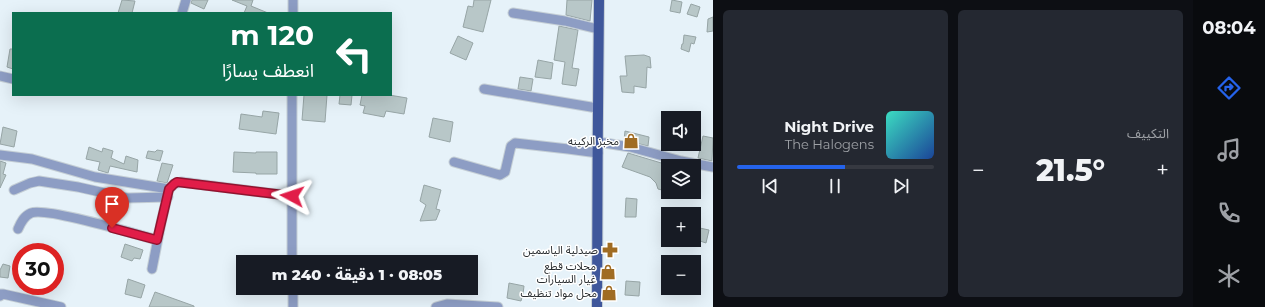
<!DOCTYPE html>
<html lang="ar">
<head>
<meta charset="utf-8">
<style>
	body { margin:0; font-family:Montserrat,"Noto Sans Arabic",sans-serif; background:#242831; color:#f1f3f6; direction:rtl; height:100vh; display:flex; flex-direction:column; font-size:15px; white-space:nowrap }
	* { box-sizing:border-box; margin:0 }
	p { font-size:13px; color:#9ea1a6 }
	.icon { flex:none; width:22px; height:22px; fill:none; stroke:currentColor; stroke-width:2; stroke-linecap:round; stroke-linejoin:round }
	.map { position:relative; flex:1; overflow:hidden; direction:ltr }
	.sheet { display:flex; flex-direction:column; gap:10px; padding:10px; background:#0d0f14; width:480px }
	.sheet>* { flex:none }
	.hud { position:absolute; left:12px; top:12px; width:380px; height:84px; border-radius:0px; box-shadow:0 4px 16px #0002; direction:rtl; background:#0b6e4f; color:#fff; overflow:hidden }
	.controls { position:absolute; left:661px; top:111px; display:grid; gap:8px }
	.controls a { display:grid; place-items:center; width:40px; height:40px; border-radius:0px; background:#171b24; box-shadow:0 4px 16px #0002; font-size:20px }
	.speed { position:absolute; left:12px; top:243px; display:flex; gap:8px; font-size:20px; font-weight:700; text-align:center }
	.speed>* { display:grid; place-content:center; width:52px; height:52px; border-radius:50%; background:#171b24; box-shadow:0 4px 16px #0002; line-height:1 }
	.speed .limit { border:6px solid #d22; background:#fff; color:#111 }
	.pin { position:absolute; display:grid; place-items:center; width:34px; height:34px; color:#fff; margin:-41px -17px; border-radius:50% 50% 50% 0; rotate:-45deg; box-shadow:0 0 4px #0007 }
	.pin .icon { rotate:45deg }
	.me { position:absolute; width:44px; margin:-22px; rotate:275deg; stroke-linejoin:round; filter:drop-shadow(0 0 3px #0008) }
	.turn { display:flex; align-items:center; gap:14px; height:84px; padding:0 12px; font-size:18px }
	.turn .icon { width:52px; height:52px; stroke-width:2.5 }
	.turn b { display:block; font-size:28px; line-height:34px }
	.big { font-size:30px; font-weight:800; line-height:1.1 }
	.sheet .widget { flex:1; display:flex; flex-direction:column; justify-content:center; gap:6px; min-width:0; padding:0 14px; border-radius:6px; background:#242831 }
	.song { display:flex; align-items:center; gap:12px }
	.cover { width:48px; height:48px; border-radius:6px; background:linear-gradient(135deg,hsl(170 70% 55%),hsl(220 70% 35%)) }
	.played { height:4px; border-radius:2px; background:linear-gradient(90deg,#2563eb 55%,#363941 55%) }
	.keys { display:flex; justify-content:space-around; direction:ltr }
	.heat { display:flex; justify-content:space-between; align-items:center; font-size:22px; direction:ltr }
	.sheet .tiles { flex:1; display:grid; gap:10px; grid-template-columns:repeat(2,1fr) }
	.trip { position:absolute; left:236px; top:255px; width:242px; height:40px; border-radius:0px; background:#171b24; box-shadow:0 4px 16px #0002; font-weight:800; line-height:40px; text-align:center; direction:rtl }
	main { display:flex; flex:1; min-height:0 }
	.menu { display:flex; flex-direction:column; width:72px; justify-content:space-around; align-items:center; background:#090b0e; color:#9ea1a6 }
	.menu .icon { width:28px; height:28px }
	.menu .selected { color:#2563eb }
	.menu b { font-size:18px; color:#f1f3f6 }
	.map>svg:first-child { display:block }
</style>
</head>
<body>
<main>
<nav class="menu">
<b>08:04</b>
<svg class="icon selected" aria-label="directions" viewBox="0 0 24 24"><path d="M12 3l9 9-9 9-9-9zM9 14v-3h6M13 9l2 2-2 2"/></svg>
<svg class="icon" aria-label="music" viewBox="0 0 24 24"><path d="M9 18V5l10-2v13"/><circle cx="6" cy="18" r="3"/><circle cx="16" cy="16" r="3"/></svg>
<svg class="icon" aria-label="phone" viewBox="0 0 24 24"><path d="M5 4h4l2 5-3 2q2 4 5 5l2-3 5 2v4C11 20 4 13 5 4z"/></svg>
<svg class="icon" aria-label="climate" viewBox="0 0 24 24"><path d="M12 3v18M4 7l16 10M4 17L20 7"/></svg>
</nav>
<section class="sheet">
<div class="tiles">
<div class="widget"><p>التكييف</p>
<div class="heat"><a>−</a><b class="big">21.5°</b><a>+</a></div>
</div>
<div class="widget">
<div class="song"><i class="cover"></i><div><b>Night Drive</b><p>The Halogens</p></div></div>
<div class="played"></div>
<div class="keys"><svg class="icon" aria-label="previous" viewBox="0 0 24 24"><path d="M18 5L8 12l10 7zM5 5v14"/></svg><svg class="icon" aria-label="pause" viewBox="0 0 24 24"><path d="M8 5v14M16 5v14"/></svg><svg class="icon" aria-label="next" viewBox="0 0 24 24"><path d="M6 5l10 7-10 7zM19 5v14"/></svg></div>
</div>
</div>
</section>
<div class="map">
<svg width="713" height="307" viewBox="0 0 713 307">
	<rect width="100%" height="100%" fill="#e6f2f9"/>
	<path fill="#b8c7c8" stroke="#97a5a6" d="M 122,0 L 135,1 L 132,13 L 118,13 Z
		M 192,0 L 208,0 L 204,9 L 191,3 Z
		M 232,0 L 253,0 L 251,6 L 268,13 L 244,13 L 247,6 Z
		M 474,0 L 491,0 L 483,32 L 463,27 L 468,6 L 473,7 Z
		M 567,0 L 592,0 L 590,21 L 566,15 Z
		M 672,0 L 682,2 L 680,13 L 670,11 Z
		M 691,4 L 700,7 L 697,17 L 687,14 Z
		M 713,17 L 713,31 L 707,32 L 708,19 Z
		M 559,26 L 578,30 L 572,68 L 579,69 L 576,86 L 562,84 L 565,62 L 554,60 Z
		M 684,35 L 696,37 L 694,44 L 691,43 L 689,52 L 681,49 L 682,44 L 683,44 Z
		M 458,36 L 473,43 L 466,60 L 450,53 Z
		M 10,49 L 13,49 L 13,69 L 7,67 Z
		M 644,55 L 650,57 L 651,68 L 647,67 L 646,88 L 634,86 L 634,93 L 622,92 L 620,76 L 627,76 L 625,56 Z
		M 538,60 L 553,63 L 551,79 L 535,77 Z
		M 520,77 L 533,79 L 531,91 L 518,89 Z
		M 304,95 L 327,95 L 325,122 L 302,120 Z
		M 340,95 L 352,95 L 351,105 L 339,104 Z
		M 362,95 L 389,95 L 407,98 L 404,114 L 386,111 L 384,117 L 363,113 L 365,106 L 360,105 Z
		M 263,111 L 279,113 L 276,134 L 239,129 L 241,114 L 262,117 Z
		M 433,118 L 453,122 L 450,142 L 429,137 Z
		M 3,127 L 17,131 L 14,147 L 0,144 Z
		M 625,131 L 649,137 L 648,146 L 624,140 Z
		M 703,136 L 713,138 L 712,161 L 698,158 Z
		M 89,147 L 102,152 L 103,148 L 113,151 L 111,158 L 124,164 L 126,156 L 138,160 L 137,172 L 110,166 L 108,173 L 98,170 L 100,162 L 86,159 Z
		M 157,150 L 163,151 L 160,161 L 146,158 L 148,151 L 155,152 Z
		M 234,152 L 256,153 L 256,152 L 277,152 L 277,174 L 256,174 L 256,173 L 233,172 Z
		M 628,153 L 668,165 L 668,187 L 664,186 L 662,190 L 658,189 L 656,183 L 650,177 L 622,167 Z
		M 0,161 L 6,163 L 3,174 L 6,175 L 0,188 Z
		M 162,163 L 173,165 L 167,183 L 157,181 Z
		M 694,172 L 699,173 L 696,188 L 694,188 Z
		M 424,185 L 441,190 L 436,209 L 440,210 L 436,220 L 420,221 L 426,205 L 420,201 Z
		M 626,198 L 637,199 L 636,217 L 625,217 Z
		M 695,227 L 709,230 L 706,243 L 694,239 Z
		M 125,244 L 143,250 L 140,259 L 134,258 L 132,261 L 121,257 Z
		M 3,264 L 10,266 L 8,278 L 0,277 L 0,270 Z
		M 128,279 L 145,285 L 141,298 L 125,294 Z
		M 626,281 L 640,282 L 639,296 L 625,295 Z
		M 509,283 L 524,286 L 523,294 L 521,301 L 507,298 Z
		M 155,292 L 194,306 L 194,307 L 149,307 Z"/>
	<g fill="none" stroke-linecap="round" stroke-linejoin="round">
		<defs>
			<path id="minor" d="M 182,13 L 186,0
				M 293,13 L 293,0
				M 513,13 L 565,21 L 598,29
				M 0,76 L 13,79
				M 484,89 L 597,108
				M 598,142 L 630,147 L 681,161 L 713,167
				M 0,155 L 32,159 L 95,177 L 169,189
				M 454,162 L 500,175 L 505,172 L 511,146 L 515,143 L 568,149 L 598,153
				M 14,190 L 30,183 L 39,181 L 78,187 L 127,198 L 168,197
				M 18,229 C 21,222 24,216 31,213 C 46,207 136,234 157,240
				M 292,262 L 292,95
				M 152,269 L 161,223 L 169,189 L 174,184 L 181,182 L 292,196
				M 293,288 L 293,307
				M 0,296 L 1,294 L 3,294 L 61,307
				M 436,307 L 447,304 L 498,307"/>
			<path id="major" d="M 597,307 C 597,205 598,102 599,0"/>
		</defs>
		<use href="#minor" stroke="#c4ced5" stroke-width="11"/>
		<use href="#major" stroke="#c4ced5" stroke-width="12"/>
		<use href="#minor" stroke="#8d9dc4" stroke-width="9"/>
		<use href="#major" stroke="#3f579b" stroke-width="10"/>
	</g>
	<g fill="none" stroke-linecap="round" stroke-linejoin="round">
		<defs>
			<path id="route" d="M 112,228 L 157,240 L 169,189 L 174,184 L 177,182 L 292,196"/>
		</defs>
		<use href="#route" stroke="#92132f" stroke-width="10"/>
		<use href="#route" stroke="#e11d48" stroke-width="7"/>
	</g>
	<defs>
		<symbol id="shop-bare" viewBox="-9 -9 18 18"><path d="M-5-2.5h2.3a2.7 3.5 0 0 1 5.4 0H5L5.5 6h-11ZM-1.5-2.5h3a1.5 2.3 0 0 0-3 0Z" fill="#a06c23" stroke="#fff" stroke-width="2.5" paint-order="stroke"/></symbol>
		<symbol id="pharmacy-bare" viewBox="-9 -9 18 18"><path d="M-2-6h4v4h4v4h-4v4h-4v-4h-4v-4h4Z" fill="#a06c23" stroke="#fff" stroke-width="2.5" paint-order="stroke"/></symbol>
	</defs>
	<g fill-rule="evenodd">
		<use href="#shop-bare" x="620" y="130" width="22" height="22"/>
		<use href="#pharmacy-bare" x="599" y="239" width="22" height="22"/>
		<use href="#shop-bare" x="597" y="261" width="22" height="22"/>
		<use href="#shop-bare" x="598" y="282" width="22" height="22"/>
	</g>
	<g text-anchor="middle" stroke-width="3" stroke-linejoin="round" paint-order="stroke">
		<g font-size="11" fill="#282c2f" stroke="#fff" text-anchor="end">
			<text x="619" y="145">مخبز الركينه</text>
			<text x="598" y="254">صيدلية الياسمين</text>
			<text x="596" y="270">محلات قطع<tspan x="596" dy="13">غيار السيارات</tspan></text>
			<text x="597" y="297">محل مواد تنظيف</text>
		</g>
	</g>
</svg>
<div class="controls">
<a><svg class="icon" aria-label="sound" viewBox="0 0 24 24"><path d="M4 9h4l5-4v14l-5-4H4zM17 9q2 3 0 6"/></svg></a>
<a><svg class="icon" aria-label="layers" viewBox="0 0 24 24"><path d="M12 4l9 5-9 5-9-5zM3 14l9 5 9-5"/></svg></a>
<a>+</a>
<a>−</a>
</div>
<div class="speed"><div class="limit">30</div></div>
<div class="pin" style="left:112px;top:228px;background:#d93025"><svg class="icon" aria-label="arrive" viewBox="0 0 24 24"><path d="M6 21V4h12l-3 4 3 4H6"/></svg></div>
<svg class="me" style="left:292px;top:196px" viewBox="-20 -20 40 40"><path d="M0-17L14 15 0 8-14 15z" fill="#e11d48" stroke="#fff" stroke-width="4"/></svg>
<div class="trip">08:05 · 1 دقيقة · 240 m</div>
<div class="hud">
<div class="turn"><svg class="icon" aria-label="left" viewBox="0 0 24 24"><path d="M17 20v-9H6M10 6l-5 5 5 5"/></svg><div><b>120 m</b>انعطف يسارًا</div></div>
</div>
</div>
</main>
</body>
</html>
